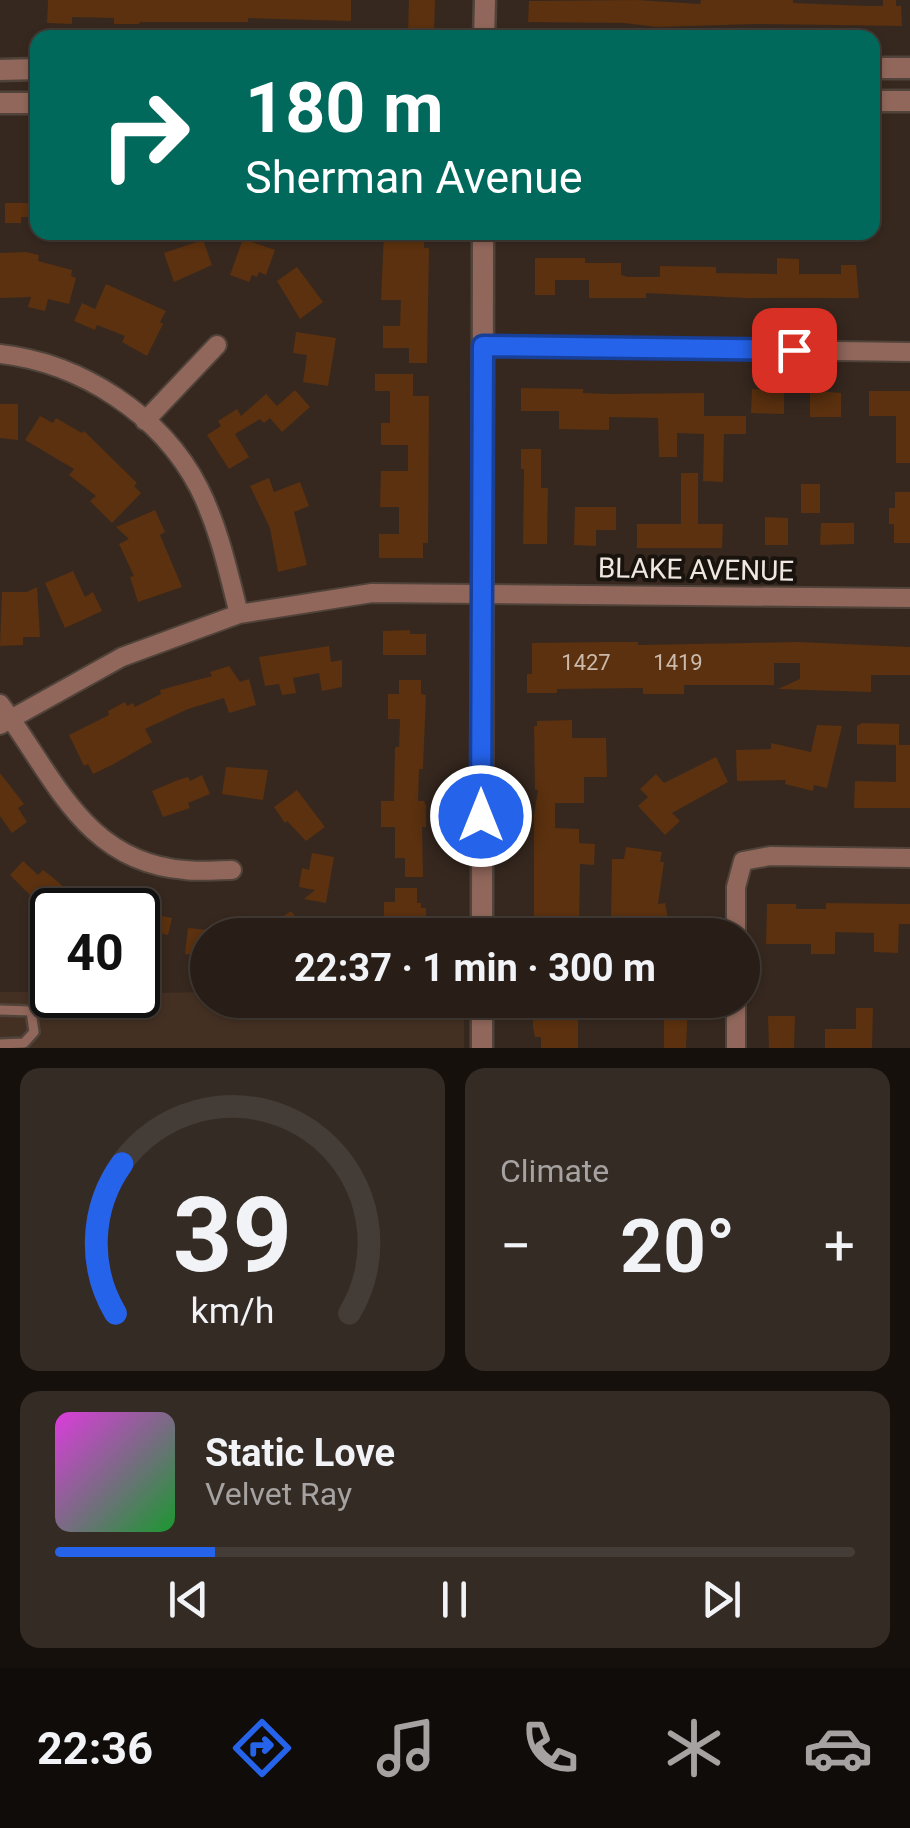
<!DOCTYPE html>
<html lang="en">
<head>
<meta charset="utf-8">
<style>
  body { margin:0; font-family:Roboto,sans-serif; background:#342b24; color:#f1f3f6; height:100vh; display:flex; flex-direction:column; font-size:38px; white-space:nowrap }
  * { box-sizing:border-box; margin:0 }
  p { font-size:32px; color:#a5a2a1 }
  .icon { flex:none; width:55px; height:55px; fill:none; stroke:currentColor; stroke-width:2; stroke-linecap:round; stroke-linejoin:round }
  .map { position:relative; height:1048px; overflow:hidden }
  .side { display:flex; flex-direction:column; gap:20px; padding:20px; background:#16100d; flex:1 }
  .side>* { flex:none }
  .guide { position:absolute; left:30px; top:30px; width:850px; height:210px; border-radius:20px; box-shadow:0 2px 8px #0004,0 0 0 2px #443c36; background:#00695c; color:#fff; overflow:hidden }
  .speed { position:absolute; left:30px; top:888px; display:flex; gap:20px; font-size:50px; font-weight:700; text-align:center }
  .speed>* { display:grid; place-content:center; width:130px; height:130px; border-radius:50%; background:#281e17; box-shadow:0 2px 8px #0004,0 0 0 2px #443c36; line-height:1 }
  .speed .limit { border:5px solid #111; border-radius:15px; background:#fff; color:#111 }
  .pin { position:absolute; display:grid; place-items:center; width:85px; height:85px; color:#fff; margin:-42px; border-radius:20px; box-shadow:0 5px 15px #0006 }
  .me { position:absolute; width:110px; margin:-55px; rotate:0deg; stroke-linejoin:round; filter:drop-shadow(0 0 8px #0008) }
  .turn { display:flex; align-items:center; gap:35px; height:210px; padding:0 50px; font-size:45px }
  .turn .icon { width:130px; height:130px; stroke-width:2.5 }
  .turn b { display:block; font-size:70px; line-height:85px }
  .big { font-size:75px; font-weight:700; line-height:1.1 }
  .side .card { flex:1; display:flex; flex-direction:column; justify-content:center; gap:15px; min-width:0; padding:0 35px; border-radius:20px; background:#342b24 }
  .side .dial { align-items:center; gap:0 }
  .dial svg { height:260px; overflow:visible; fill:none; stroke:#443c36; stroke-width:7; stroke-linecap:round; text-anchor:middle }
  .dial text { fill:#f1f3f6; stroke:none }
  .song { display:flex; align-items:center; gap:30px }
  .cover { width:120px; height:120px; border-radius:15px; background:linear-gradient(135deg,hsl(300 70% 55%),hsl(130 70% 35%)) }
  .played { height:10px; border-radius:5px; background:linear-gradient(90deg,#2563eb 20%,#443c36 20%) }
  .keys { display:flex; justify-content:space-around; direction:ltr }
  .heat { display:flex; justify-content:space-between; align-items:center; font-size:55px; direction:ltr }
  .side .tiles { flex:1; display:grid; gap:20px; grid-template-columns:1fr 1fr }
  .card:last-child { grid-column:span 2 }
  .trip { position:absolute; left:190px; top:918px; width:570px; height:100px; border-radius:50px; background:#281e17; box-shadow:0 2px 8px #0004,0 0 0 2px #443c36; font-weight:700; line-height:100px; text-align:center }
  .tabs { display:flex; height:160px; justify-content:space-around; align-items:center; background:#100c09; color:#a5a2a1 }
  .tabs .icon { width:70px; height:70px }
  .tabs .current { color:#2563eb }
  .tabs b { font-size:45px; color:#f1f3f6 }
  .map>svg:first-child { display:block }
  .built { fill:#443023 }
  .building { fill:#5b310f }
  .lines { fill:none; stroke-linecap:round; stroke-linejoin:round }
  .service-casing { stroke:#50433a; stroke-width:14 }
  .minor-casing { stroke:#50433a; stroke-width:22 }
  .tertiary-casing { stroke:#50433a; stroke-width:25 }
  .service { stroke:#91675b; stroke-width:9 }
  .minor { stroke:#91675b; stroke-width:18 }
  .tertiary { stroke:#91675b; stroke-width:20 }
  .route-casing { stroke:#184099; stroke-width:25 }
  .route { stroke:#2563eb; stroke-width:18 }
  .labels { text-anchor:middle; stroke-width:8; stroke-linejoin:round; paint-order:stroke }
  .number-label { font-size:22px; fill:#cbbaac }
  .street-label { font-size:28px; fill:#f0e7e1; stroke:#19130e }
</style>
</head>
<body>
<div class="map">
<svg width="910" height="1048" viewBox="0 0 910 1048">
  <rect width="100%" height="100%" fill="#36281f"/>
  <path class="built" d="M0,992H52V995L207,992L208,1000H464V1048H0Z"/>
  <path class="building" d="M48,0H351V21L248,18V22H140L139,24H114V18L72,17V24L47,23Z
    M409,0H435L434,34L408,33Z
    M637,0L700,4L701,0H793V3L867,6H883V0H896V6H901L902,26L757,24L656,27L624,23L528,22L529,1Z
    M5,203H36V217H21V223H5Z
    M384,234H424V248H429L427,363H409V348H383V326H400L401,300H381Z
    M243,239L275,250L266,275L259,272L257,277L252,275L249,282L230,275Z
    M203,240L212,265L174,282L164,253Z
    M26,252L39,255L38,261L72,270L71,276L76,278L69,304L48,299L45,311L28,307L31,297L0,298V253Z
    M535,258H585V263H621V275L628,277H660V266L716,267V273L777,274V258L799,259V274H841V265H856L859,298H746L646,293V298H589V280H555V295H535Z
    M297,267L323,302L300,319L277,281Z
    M106,284L166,311L160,322L163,324L147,356L122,342L125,336L97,325L95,330L74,321L82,303L95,309Z
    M296,332L336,338L328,386L303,382L307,355L293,353Z
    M375,374H413V396H429L428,543H423V558H379V534H399V507H380L381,471H408V445H381V423H390V391H375Z
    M521,388L583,389V393L610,394L704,393V416H746V434H724L723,482L703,481L704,434L677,433V457H659L658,418L609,417V430L559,429V411H521Z
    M752,389L784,390V414L751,413Z
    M295,390L310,407L282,432L270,418L264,423L260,419L235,434L249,457L229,469L207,435L221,426L218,421L237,409L241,416L266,394L277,406Z
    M810,390L841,393V417H810Z
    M869,391H910V463H896V416H869Z
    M0,404H18V440L0,438Z
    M40,416L53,423L56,418L82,433L84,431L137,483L134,486L141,493L112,523L90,501L96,496L69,475L74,469L25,440Z
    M521,449H541V488H548L547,544H523L524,469H521Z
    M681,473H698V524H723L722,548H637V524H681Z
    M269,478L274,492L300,482L309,506L294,512L307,565L278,572L270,528L250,486Z
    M801,484H820V513H801Z
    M895,492H910V543H894V524H889V508H895Z
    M575,507H616V530H596V546L574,545Z
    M155,510L165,532L160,535L182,587L138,602L130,577L134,576L119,544L129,539L116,527Z
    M765,517L788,518V545H765Z
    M821,523H854V544L820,545Z
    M73,571L85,597L93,592L102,611L65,628L45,583Z
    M37,587L40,637H23V645L0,646L2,592H27Z
    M410,630V634H426V655H383V631Z
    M610,642H638V645L798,642L910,647V675H871V692L778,689L800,679V663H774V685H684V694H643V688L557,689V693H527V674H532V643Z
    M329,646L331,662L342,660V687L322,691L319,673L293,678L296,693L282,695L279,684L265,686L259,657Z
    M229,666L240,682L249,679L256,705L229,713L224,698L188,709L145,729L152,742L112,765L93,774L88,764L84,766L69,735L109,715L108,711L125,702L127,706L133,703L135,707L161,694L160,690L212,676L210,672Z
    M399,680H421V694L426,695L423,769H419L418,801H424L426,806V827H422L423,877H405V858H395V827H381V801H394L395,747H399L400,719H388V694H399Z
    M572,720V738H606L607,777H584V803H555V828L579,829V843L595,844L594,865L580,864L579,929H554V935H534V815L538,790H535L534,726H537V721Z
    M862,723L899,724V745H910V808H854L855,781L896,782V745L857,744V726Z
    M817,725L842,726L827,788L814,785L813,791L785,784L786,780L737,781L736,750L771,749V743L811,752Z
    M716,757L728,782L672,813L680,821L665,835L638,806L648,797L640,789L656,774L664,783Z
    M226,767L268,770L263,800L222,794Z
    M0,773L24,804L18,808L27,822L12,833L0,816Z
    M202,775L210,794L188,803L190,808L163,817L152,791L178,780L188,777L190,781Z
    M297,790L325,827L306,841L287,821L285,823L274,807Z
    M626,847L662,852L660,862H664L658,904L665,903L671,935H642L641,928L625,930V921H611L612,859H624Z
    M312,853L334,857L326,903L304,899L315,890L299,887L302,868L309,870Z
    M23,861L38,875L43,870L51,876L65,888L59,894L90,909L98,894L129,910H45L10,875Z
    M395,888H417V903H421V908H426V928L384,927V902H395Z
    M826,903L910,904V924H899L898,953L874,952V933L835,932V954H811V944H766L767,904H796V909H826Z
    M291,911L309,935H268L280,926L276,921Z
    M149,913L172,918L168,935L159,933L153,959L138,956V927H146Z
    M188,928L208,930V956L185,954Z
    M533,1000H554V1014H578V1048H541V1037H535L533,1027Z
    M629,1000L688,1003L686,1048H664V1016H629Z
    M856,1008H873L872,1048H825V1029H856Z
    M768,1016H795L794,1048H769Z"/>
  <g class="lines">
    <defs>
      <path id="service" d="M0,1010L31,1011L34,1032L24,1043L0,1044"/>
      <path id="minor" d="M483,346L910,352
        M0,354C80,363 161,414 199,488C219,528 228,571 239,614
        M145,421L217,345
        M0,704C54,775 83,862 185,870C200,872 216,870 232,870
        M0,725L122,657L239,614L372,593L910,598
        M736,935V887L743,861L770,856L910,858
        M736,1048V1000"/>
      <path id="tertiary" d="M484,38L485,0
        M872,68H910
        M0,70L38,69
        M872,101H910
        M0,103H38
        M482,935L483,232
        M482,1000V1048"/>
    </defs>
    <use href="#service" class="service-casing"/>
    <use href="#minor" class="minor-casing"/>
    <use href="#tertiary" class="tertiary-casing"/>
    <use href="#service" class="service"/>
    <use href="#minor" class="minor"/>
    <use href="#tertiary" class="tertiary"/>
  </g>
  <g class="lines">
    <defs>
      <path id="route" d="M481,816L483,346L794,350"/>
    </defs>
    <use href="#route" class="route-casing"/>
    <use href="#route" class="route"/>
  </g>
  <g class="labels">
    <g class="number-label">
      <text x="586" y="670">1427</text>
      <text x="678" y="670">1419</text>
    </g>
    <g class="street-label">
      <text transform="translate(696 569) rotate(1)" y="10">BLAKE AVENUE</text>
    </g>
  </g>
</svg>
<div class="speed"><div class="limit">40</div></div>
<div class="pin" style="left:794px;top:350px;background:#d93025"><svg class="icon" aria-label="arrive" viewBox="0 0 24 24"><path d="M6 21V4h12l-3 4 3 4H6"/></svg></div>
<svg class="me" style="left:481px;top:816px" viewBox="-20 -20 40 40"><circle r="17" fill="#2563eb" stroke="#fff" stroke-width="3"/><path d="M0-11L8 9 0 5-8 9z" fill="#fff"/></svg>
<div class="trip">22:37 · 1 min · 300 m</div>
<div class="guide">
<div class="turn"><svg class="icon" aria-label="right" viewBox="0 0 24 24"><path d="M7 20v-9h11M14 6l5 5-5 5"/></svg><div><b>180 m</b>Sherman Avenue</div></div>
</div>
</div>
<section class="side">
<div class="tiles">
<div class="card dial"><svg viewBox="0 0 100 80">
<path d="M14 69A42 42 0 1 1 86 69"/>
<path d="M14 69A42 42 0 0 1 16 23" stroke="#2563eb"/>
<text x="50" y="56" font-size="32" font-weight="700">39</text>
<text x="50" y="72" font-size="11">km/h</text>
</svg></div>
<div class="card"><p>Climate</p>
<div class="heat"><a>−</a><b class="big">20°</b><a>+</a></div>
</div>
<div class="card">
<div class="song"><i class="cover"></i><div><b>Static Love</b><p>Velvet Ray</p></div></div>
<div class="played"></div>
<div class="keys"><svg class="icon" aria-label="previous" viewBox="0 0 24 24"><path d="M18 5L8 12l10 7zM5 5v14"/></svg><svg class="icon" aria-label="pause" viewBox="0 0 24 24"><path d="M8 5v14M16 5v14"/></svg><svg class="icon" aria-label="next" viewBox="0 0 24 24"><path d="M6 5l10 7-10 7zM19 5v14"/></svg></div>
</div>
</div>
</section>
<nav class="tabs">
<b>22:36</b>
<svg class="icon current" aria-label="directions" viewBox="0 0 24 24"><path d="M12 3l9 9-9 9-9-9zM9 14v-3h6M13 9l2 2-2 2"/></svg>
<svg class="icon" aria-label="music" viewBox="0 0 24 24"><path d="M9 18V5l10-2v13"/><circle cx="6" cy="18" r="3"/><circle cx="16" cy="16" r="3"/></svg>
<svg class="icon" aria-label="phone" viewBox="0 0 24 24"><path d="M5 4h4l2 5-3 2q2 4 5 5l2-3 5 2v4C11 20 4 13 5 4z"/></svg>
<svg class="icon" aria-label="climate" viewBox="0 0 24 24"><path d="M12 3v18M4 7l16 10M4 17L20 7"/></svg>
<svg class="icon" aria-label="car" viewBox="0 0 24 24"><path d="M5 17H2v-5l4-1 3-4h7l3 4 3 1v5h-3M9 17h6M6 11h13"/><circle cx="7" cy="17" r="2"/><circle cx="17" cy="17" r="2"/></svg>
</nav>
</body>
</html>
